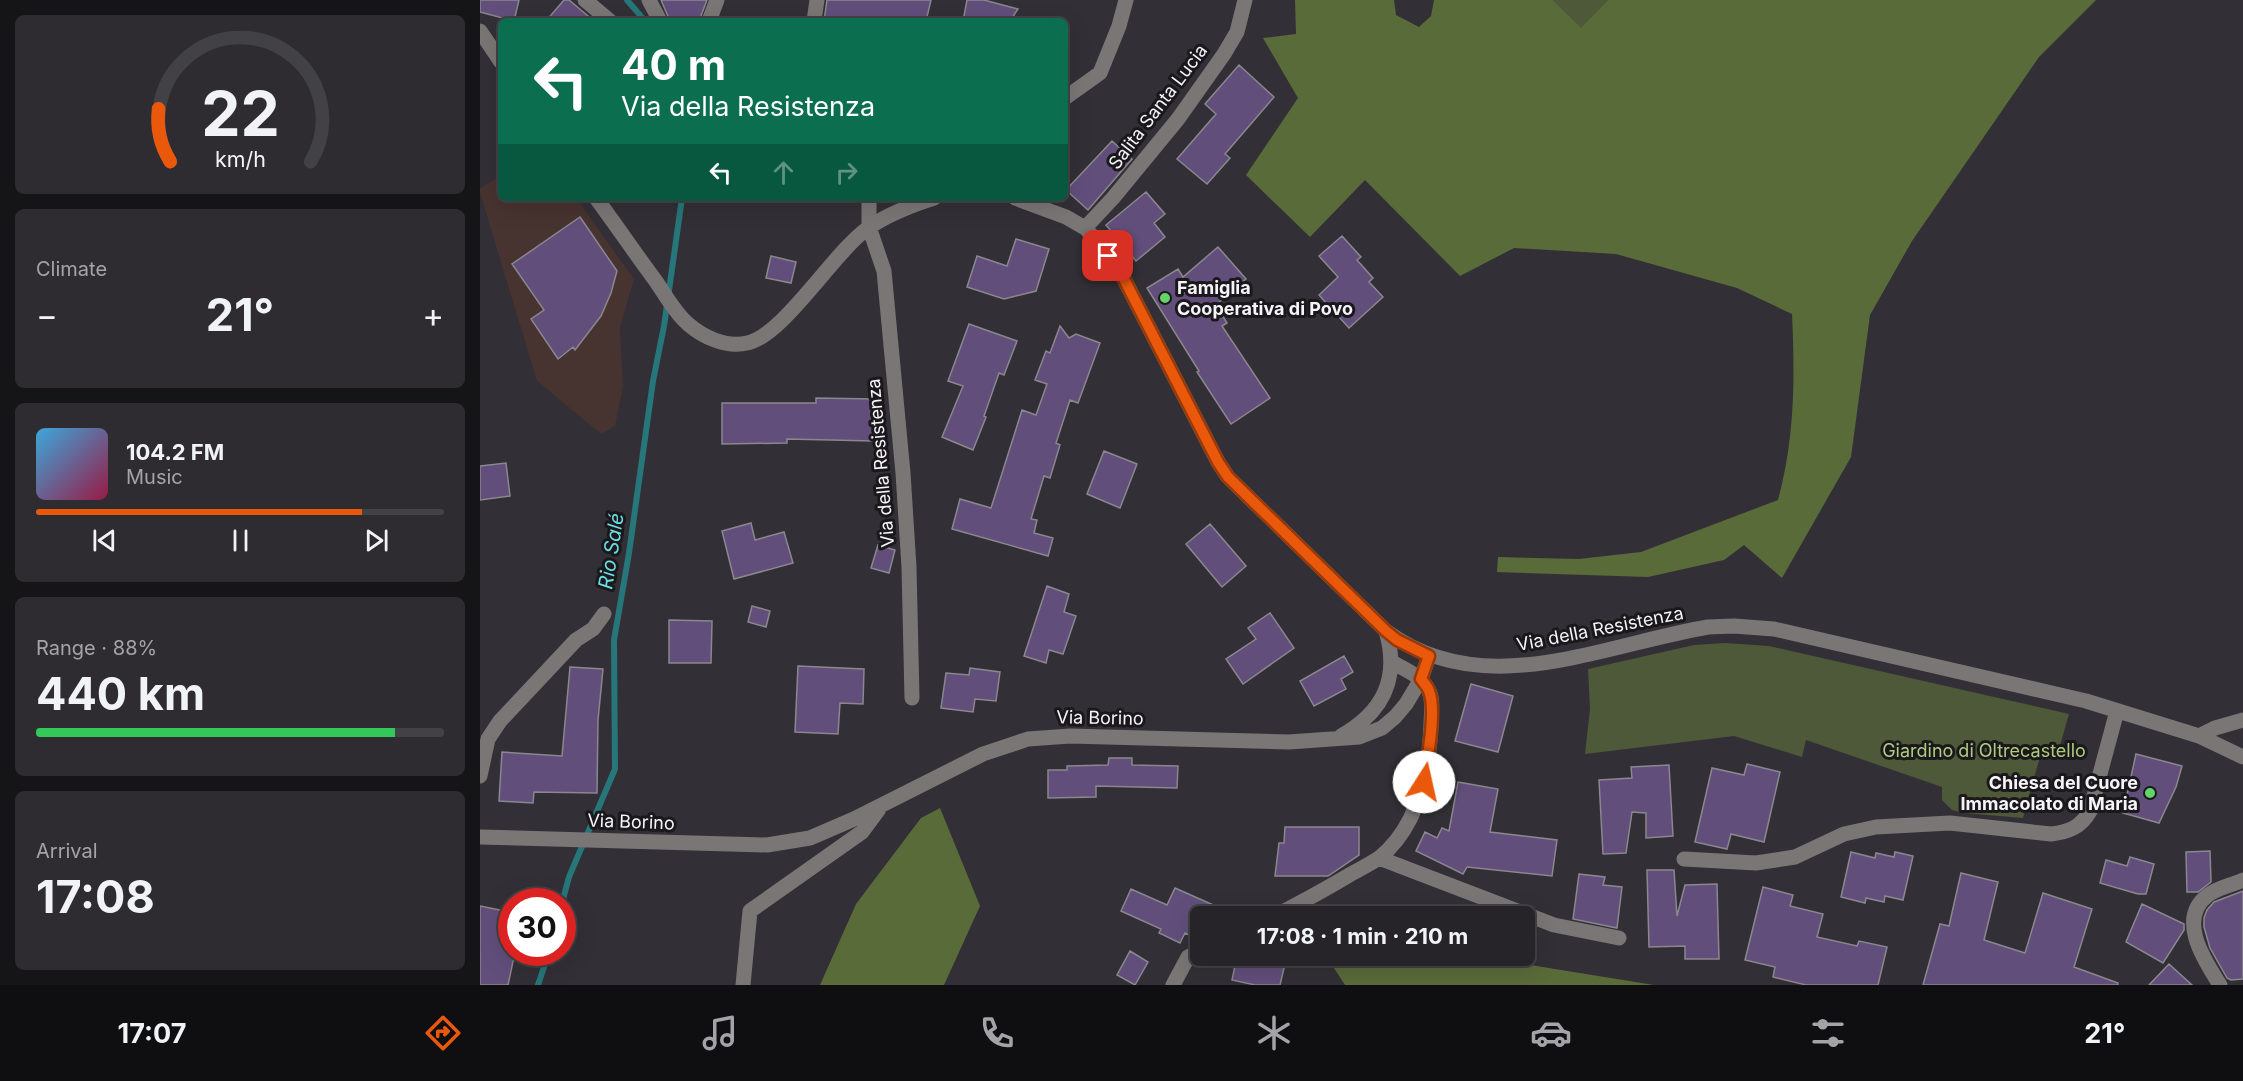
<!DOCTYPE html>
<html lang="en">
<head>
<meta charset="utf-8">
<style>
  body { margin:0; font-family:Inter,sans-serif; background:#2e2c30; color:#f1f3f6; height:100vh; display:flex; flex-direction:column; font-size:22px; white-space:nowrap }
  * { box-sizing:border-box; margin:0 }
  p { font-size:20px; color:#a4a4a8 }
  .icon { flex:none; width:33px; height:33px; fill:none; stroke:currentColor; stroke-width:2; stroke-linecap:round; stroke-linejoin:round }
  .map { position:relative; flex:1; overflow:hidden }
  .details { display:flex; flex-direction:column; gap:15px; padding:15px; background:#151416; width:480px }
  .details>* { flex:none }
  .top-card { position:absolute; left:18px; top:18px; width:570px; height:183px; border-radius:9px; box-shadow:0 6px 24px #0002,0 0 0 2px #424145; background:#0b6e4f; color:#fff; overflow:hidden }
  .speed { position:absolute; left:18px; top:888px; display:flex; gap:12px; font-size:30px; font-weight:700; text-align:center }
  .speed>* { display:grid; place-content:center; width:78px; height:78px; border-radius:50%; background:#262428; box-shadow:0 6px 24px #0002,0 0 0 2px #424145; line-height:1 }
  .speed .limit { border:9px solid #d22; background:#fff; color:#111 }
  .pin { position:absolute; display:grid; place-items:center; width:51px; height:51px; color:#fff; margin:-26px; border-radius:12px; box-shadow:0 3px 9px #0006 }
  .me { position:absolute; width:66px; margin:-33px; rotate:10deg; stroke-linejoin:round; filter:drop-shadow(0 0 4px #0008) }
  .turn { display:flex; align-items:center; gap:21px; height:126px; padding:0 24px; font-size:27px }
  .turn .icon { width:78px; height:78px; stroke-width:2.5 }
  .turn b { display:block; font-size:42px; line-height:51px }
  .lanes { display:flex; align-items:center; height:57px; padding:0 24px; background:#0003; justify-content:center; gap:30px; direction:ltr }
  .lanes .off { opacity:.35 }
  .big { font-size:45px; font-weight:700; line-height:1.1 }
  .details .card { flex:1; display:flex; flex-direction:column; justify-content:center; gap:9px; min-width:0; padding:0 21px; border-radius:9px; background:#2e2c30 }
  .details .dial { align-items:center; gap:0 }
  .dial svg { height:156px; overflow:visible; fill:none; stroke:#424145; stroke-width:7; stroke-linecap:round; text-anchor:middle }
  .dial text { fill:#f1f3f6; stroke:none }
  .song { display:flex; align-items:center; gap:18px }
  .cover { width:72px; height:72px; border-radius:9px; background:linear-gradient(135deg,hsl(200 70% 55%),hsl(340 70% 35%)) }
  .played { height:6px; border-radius:3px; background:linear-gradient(90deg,#ea580c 80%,#424145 80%) }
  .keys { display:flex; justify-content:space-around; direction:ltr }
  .heat { display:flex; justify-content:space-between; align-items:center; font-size:33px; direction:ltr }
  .charge { height:9px; border-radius:4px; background:linear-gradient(90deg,#34c759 88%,#424145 0) }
  .trip { position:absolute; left:710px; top:906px; width:345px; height:60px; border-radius:9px; background:#262428; box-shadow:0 6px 24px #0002,0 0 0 2px #424145; font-weight:700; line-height:60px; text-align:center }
  .dock { display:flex; height:96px; justify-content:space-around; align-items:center; background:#0f0e10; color:#a4a4a8 }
  .dock .icon { width:42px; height:42px }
  .dock .active { color:#ea580c }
  .dock b { font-size:27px; color:#f1f3f6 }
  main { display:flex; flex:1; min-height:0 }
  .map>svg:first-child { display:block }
  .education { fill:#47332f }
  .green { fill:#4d5938 }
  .forest { fill:#5a6b3a }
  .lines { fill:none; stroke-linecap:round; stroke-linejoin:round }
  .stream { stroke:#26767a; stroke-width:6 }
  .building { fill:#624e7b; stroke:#8a878e; stroke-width:1.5 }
  .minor { stroke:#7a7676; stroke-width:15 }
  .route-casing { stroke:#983908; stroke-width:15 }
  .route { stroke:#ea580c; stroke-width:10 }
  .poi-dot { fill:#62d469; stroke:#1a181b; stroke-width:2 }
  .labels { text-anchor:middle; stroke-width:6; stroke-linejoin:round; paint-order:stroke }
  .street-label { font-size:18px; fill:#f5f4f8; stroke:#1a181b }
  .poi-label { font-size:18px; font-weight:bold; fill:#f5f4f8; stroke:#1a181b; text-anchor:start }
  .park-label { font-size:18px; fill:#afcb7f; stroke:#1a181b }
  .water-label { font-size:20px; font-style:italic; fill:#6adee4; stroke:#1a181b }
</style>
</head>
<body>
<main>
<section class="details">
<div class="card dial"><svg viewBox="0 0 100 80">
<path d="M14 69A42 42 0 1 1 86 69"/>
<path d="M14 69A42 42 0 0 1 8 42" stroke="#ea580c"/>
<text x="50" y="56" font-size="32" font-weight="700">22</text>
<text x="50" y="72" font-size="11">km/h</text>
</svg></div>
<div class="card"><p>Climate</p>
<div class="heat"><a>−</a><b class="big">21°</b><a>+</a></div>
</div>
<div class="card">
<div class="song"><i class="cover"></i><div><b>104.2 FM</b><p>Music</p></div></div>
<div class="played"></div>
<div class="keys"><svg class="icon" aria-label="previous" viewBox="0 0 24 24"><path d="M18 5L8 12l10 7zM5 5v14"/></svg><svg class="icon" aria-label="pause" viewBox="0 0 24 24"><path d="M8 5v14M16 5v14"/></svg><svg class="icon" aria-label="next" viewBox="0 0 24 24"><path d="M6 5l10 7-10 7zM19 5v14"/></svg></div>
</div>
<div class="card"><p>Range · 88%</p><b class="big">440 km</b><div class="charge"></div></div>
<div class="card"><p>Arrival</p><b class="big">17:08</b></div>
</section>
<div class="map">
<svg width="1763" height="985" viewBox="0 0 1763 985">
  <rect width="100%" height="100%" fill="#323036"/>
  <path class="education" d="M21,176V198H96L154,279L140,327L143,387L135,426L121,434L57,381L0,193V188Z"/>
  <path class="green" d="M1073,0H1128L1101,29Z
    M1245,643L1289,646L1589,714L1579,749L1563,746L1543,818L1484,813L1472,810L1462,800V787L1326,740L1322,757L1254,736L1105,754L1110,709L1108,669L1214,645Z"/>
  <path class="forest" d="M815,0H914L916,15L939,27L951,16L954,0H1073L1101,28L1128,0H1616L1559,57L1432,241L1390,315L1371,457L1302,578L1264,545L1244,560L1168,577L1017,572L1018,557L1099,559L1161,552L1298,500C1315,437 1315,378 1312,314L1257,288L1136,254L1034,248L980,276L885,180L830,237L766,175L818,98L783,38L816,34Z
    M460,808L500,906L464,985H340L376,904L441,818Z
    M867,956H1007L1020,960L1174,985H865L854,968Z"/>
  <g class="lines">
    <path class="stream" d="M147,0L165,21
      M82,903L89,877L135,769L134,640L149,553L173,381L184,326L202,198
      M58,985L69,952"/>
  </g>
  <path class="building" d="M0,0H39L34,21L0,12Z
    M84,0H89L114,21H66Z
    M181,0H227L219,21H190Z
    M347,0H451L446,21H344Z
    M487,0H504L538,9L530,21H483Z
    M759,65L794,97L745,154L750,158L727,184L697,159L736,114L725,104Z
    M632,141L652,159L608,210L586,190Z
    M666,192L685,214L674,223L685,237L656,261L626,225Z
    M100,217L137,271L131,293L121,316L95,350L93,347L78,359L51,319L64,310L32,264Z
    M862,236L881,257L877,260L893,278L889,282L903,297L869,328L839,295L858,277L839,256Z
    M536,239L569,249L556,291L524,299L487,287L497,256L527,266Z
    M738,247L766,279L736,305L747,323L742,326L790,398L751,424L717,372L719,371L667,288L698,269L703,277Z
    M291,256L316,262L311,283L286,278Z
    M489,324L537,341L524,375L519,373L504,416L506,417L493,450L462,437L483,386L468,381Z
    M580,326L589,338L596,334L620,343L598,403L590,400L576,443L580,445L570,478L564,476L551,519L557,520L554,533L573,538L568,556L472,529L480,499L511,508L542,410L556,415L567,384L555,380L566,351L570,353Z
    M336,398L394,399L393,441L307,439V443L242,444V403H336Z
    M624,451L657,464L640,508L607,494Z
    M26,463L30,496L0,500V466Z
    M271,523L275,540L304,532L313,563L254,579L242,531Z
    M730,524L766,566L742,587L706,544Z
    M398,545L415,550L409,573L391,568Z
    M567,586L589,594L584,612L596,616L583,654L569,650L566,663L544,656Z
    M272,606L290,611L286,627L268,622Z
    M790,613L814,648L763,684L746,659L776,639L768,628Z
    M189,620L232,621L231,663H189Z
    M864,656L873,672L861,679L866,689L834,706L820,681Z
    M318,666L384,669L383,704L360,703L358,734L315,732Z
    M90,667L123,669L118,720L117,793L54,792L53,803L19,801L22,752L82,756Z
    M490,668L520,672L516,701L495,699L493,712L461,708L466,673L489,675Z
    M991,684L1033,696L1018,752L975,741Z
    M1656,754L1702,766L1696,787L1679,823L1643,813Z
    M629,758H652V765L698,766L697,788L616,786V797L568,798V770H587V766L628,765Z
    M1267,764L1300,772L1284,842L1251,834L1247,849L1215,842L1232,768L1264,775Z
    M1189,765L1193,836L1166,838V813L1152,812L1146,853L1123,854L1119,780L1152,778L1151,767Z
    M978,782L1018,789L1010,832L1077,840L1072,876L987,867L983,874L936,851L945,832L957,838L962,828L969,831Z
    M805,827H879V855L848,876H795L799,843H804Z
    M1730,851L1731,882L1718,892H1707L1706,852Z
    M1371,852L1395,858L1396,853L1414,857L1415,852L1433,856L1423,900L1405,896L1404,902L1386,898L1385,903L1361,897Z
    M1650,857L1674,864L1666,894H1658L1620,883L1626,860L1647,866Z
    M1167,870H1194L1197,916L1205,885L1237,884L1239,959H1205V946L1169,947Z
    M1481,873L1518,882L1504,940L1545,953L1563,893L1612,909L1594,967L1638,983V985H1443L1460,924L1469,926Z
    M1099,874L1125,877L1123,885L1142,887L1137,928L1093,919Z
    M1283,887L1313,895L1310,906L1343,914L1337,937L1377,946L1379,941L1407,947L1398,985H1326L1293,977L1295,967L1265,960Z
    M695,888L758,916H720V940L705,933L700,943L679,933L681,929L641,911L651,889L687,905Z
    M1763,891V979L1751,980L1747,978L1730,948L1724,927V918L1727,910L1734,902Z
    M1662,904L1704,924V930L1683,963L1646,942Z
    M0,906L30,912L23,946L32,947V952H35L28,985H0Z
    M650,951L668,962L655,985L637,975Z
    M757,956H767L805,964L800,985H775L752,980Z
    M1689,964L1712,985H1669Z"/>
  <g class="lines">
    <path class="minor" d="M105,0L130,21
      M169,0L180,21
      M229,21L237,0
      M334,21L337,0
      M0,31L21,62
      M585,98L620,73L639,26L646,0
      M116,198C136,225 155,253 175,280C185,294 194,312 208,324C223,337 246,348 267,343C303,336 353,253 388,228C408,214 432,205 454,198
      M389,198V227L404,271L423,473L429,567L432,698
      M535,198L586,217L605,228L618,242L644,279L738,462L748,477L906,631C1003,703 1122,645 1228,627L1254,626L1294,629L1606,701L1719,736L1763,757
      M605,228L633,198L698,119L744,54L757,32L765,0
      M861,736C903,712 920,679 906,631
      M1719,736L1735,728L1763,720
      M0,776L8,739L20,721L96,640L113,629L124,614
      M0,837L287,845L330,838L374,819L503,754L548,739L590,736L809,742L879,737L902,728L915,717L926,704L941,679L949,656
      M899,858L1074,925L1139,938
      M1204,859L1276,863L1315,857L1364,834L1396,827L1470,823L1571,834C1589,832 1601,827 1610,811L1637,711
      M795,916C820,903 846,889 871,874C880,869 890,864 899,858C938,827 949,772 951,725C951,714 954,699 948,689C940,675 925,670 912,662
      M263,985L270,911L382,832L399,809
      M693,985L708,957L720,951
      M1740,985C1725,961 1696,919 1728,895C1737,888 1752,885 1763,880"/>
  </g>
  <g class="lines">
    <defs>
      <path id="route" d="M628,256L644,279L738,462L748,477L906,631L917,640L949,656L941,679C944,683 948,687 949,691C957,711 947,760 944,782"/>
    </defs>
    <use href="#route" class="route-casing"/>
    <use href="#route" class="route"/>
  </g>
  <g class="poi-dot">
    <circle cx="685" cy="298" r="6"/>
    <circle cx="1670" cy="793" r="6"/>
  </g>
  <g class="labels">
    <g class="street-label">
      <text transform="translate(678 107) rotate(-53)" y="6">Salita Santa Lucia</text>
      <text transform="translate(401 463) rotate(-95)" y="6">Via della Resistenza</text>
      <text transform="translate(1120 629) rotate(-11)" y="6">Via della Resistenza</text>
      <text transform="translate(620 718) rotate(1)" y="6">Via Borino</text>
      <text transform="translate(151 822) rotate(2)" y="6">Via Borino</text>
    </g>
    <g class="poi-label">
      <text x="697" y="294">Famiglia<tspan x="697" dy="21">Cooperativa di Povo</tspan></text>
      <text x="1658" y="789" text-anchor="end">Chiesa del Cuore<tspan x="1658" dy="21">Immacolato di Maria</tspan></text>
    </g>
    <g class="park-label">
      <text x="1504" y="757">Giardino di Oltrecastello</text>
    </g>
    <g class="water-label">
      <text transform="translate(131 551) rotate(-81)" y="7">Rio Salé</text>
    </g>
  </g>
</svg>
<div class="speed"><div class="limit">30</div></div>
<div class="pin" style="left:628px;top:256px;background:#d93025"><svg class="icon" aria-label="arrive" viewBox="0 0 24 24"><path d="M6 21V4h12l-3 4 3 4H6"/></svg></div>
<svg class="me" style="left:944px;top:782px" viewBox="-20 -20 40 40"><circle r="19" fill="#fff"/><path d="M0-13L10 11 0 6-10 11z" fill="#ea580c"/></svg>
<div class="trip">17:08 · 1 min · 210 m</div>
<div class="top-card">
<div class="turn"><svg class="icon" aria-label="left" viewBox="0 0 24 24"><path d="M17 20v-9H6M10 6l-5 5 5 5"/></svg><div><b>40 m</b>Via della Resistenza</div></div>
<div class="lanes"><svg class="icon" aria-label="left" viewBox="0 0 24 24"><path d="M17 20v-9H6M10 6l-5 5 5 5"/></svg><svg class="icon off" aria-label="ahead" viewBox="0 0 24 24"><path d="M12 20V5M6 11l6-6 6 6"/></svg><svg class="icon off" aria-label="right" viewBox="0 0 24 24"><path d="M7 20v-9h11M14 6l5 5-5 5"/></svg></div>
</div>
</div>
</main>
<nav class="dock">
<b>17:07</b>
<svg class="icon active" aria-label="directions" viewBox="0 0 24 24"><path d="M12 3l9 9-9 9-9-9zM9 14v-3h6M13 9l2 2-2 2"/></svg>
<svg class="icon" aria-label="music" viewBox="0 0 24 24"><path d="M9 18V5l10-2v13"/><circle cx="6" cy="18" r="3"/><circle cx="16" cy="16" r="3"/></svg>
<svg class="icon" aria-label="phone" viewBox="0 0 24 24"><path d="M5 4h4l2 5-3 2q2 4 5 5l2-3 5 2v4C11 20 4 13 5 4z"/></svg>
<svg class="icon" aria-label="climate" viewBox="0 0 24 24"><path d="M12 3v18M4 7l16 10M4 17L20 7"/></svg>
<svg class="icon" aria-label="car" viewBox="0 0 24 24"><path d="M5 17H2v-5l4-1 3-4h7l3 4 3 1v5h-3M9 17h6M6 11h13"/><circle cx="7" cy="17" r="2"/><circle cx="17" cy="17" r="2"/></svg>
<svg class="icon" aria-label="filters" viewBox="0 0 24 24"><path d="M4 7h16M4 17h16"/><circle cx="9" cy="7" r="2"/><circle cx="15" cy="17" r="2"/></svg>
<b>21°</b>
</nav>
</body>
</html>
